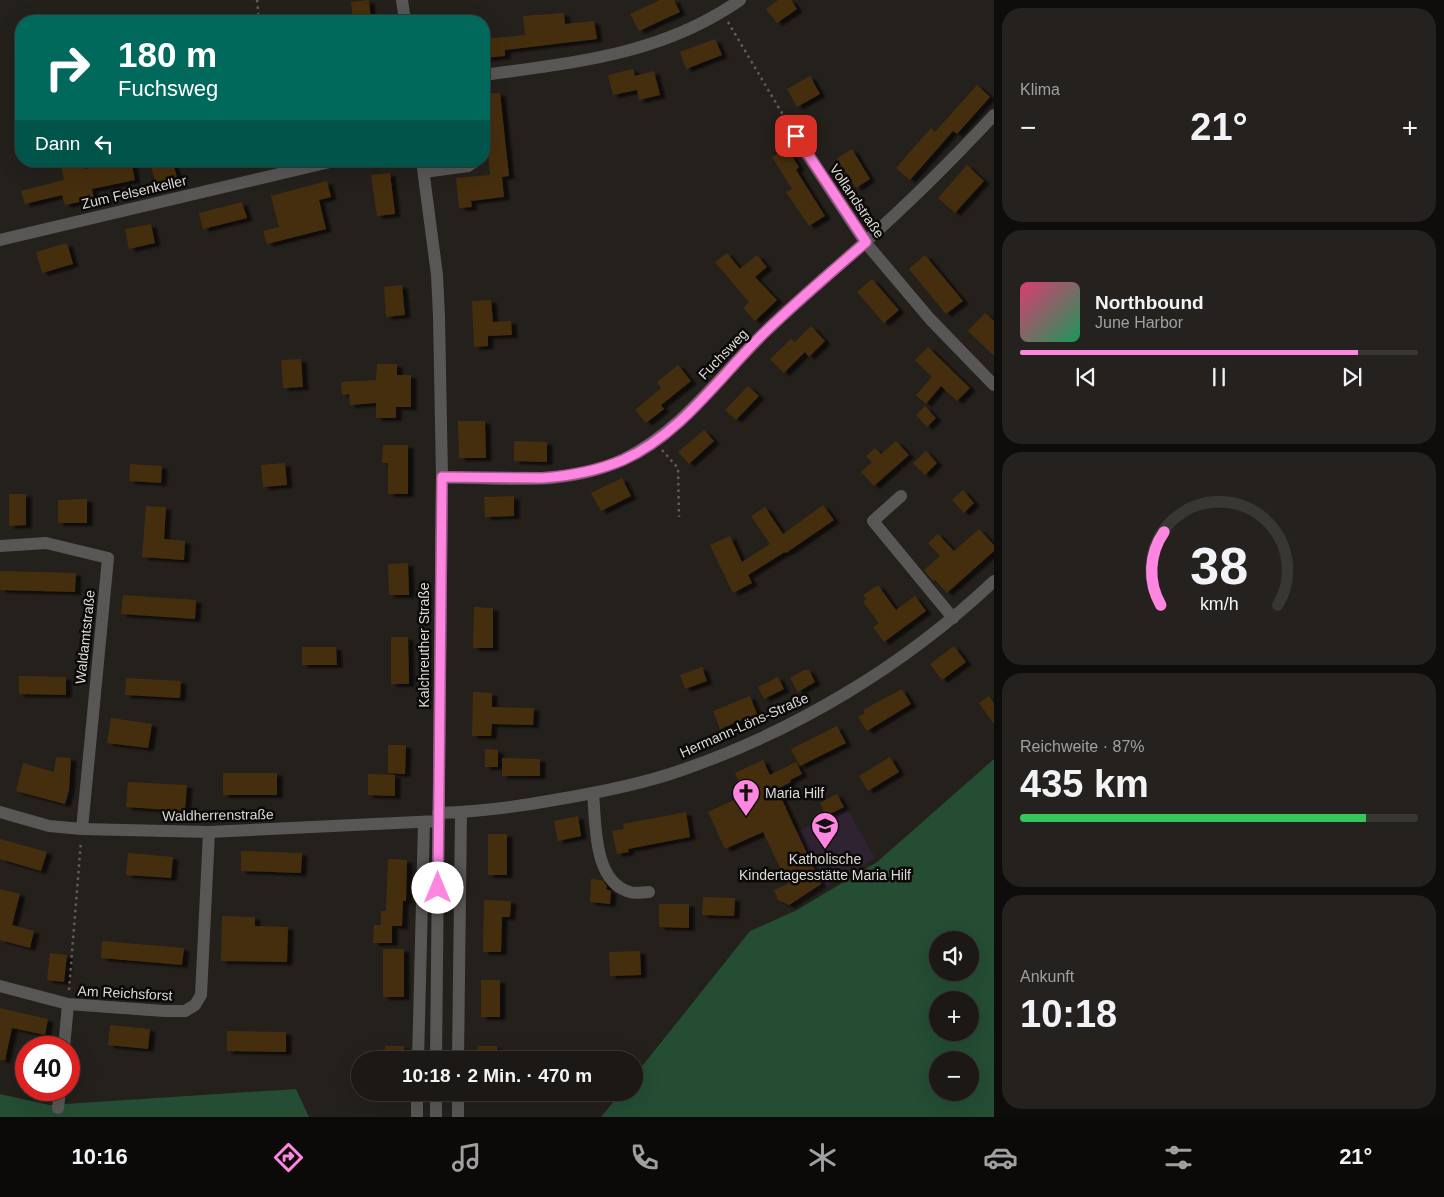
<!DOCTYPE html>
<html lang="de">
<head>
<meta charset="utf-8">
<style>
  body { margin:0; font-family:Arial,sans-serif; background:#24211e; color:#f1f3f6; height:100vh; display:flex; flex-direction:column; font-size:19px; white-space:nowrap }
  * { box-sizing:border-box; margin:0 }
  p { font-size:16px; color:#a0a0a0 }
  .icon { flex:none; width:28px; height:28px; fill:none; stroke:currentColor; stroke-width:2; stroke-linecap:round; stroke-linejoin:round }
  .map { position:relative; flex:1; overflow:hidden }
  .drawer { display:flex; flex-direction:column; gap:8px; padding:8px; background:#0f0d0c; width:450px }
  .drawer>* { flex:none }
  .top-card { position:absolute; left:15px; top:15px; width:475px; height:152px; border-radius:20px; box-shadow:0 5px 20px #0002,0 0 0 1px #393734; background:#00695c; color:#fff; overflow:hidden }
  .controls { position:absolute; left:929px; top:931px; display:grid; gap:10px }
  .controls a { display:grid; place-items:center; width:50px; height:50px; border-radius:50%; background:#1b1815; box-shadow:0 5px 20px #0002,0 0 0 1px #393734; font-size:25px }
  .speed { position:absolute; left:15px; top:1036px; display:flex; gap:10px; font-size:25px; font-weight:700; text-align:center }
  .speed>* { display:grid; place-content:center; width:65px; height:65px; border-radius:50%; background:#1b1815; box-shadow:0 5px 20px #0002,0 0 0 1px #393734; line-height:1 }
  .speed .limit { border:8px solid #d22; background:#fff; color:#111 }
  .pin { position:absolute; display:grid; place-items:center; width:42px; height:42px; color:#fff; margin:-21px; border-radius:10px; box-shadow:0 2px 8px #0006 }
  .me { position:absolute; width:55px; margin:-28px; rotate:0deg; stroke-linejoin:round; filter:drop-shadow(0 0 4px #0008) }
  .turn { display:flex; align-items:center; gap:18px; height:105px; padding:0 20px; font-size:22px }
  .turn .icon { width:65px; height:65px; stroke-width:2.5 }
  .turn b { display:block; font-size:35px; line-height:42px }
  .then { display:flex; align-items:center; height:48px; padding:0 20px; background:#0003; gap:10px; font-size:19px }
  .big { font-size:38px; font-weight:800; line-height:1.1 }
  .drawer .card { flex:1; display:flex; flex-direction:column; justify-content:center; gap:8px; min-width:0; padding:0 18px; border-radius:20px; background:#24211e }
  .drawer .dial { align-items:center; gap:0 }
  .dial svg { height:130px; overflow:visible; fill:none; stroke:#393734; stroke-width:7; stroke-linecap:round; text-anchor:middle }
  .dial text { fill:#f1f3f6; stroke:none }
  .song { display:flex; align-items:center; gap:15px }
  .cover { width:60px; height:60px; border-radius:8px; background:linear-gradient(135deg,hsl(340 70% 55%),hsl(150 70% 35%)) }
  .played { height:5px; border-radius:2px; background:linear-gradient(90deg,#fe86e1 85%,#393734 85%) }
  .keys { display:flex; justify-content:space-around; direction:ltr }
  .heat { display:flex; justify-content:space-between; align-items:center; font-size:28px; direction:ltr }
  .charge { height:8px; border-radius:4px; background:linear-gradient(90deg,#34c759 87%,#393734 0) }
  .trip { position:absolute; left:351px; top:1051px; width:292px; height:50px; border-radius:25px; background:#1b1815; box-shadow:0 5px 20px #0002,0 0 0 1px #393734; font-weight:800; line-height:50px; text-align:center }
  .dock { display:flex; height:80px; justify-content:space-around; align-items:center; background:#0b0a08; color:#a0a0a0 }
  .dock .icon { width:35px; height:35px }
  .dock .selected { color:#fe86e1 }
  .dock b { font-size:22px; color:#f1f3f6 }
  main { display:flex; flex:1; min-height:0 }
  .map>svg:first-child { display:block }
  .education { fill:#2f2331 }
  .green { fill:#244d34; fill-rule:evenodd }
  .building { fill:#452f0e; filter:url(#shadow) }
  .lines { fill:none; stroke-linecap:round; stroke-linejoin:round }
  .path { stroke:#615d5a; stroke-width:2.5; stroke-dasharray:2.5 4; stroke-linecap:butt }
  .minor { stroke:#595755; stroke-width:12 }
  .route-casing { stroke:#a55792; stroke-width:12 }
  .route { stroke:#fe86e1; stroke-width:9 }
  .labels { text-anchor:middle; stroke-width:5; stroke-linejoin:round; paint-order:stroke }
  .street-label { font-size:14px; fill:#dcdad7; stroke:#0c0a08 }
  .poi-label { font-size:14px; fill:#dcdad7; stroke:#0c0a08; text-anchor:start }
</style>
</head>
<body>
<main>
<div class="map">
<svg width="994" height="1117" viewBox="0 0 994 1117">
  <defs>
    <filter id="shadow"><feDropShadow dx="5.5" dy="3" stdDeviation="1" flood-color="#0009"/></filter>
  </defs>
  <rect width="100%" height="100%" fill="#24201c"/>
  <path class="education" d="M846,807L875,858L795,905L777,842Z"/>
  <path class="green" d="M994,759V1117H601L621,1093L635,1092V1075L750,931L797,910L877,862ZM938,940H970V972H938ZM938,1000H970V1032H938ZM938,1060H970V1092H938Z
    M296,1089L309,1117H0V1094L49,1105Z"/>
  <path class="building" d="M369,0L371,21H353L351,2Z
    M660,0H674L680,12L639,31L630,14Z
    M778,0H791L797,9L777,23L766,9Z
    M564,13L565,24L594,21L597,39L505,50V56L484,58V39L525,35L523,16Z
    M715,39L722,55L686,69L680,52Z
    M633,69L635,76L654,71L660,95L639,100L637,90L613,95L608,75Z
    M810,76L820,94L797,107L787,89Z
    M977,85L990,97L957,134L953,131L910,180L896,168L931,128L935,132Z
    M500,93L509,176L502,177L504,197L471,201L472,207L459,208L456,178L490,175L484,110V94Z
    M787,148L799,167L796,170L825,216L809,226L786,192L792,189L772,157Z
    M852,149L870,179L856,188L837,158Z
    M60,161H81V164L84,163L85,169L123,161H131L135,180L92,189L94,199L65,205L62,195L25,204L21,191L64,180Z
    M172,161L178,180L157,186L151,167Z
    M967,165L984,181L955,213L938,198Z
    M390,173L395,214L377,216L371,175Z
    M327,181L331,197L319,200L326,229L267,244L263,231L279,227L271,196Z
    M242,202L247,218L203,229L199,213Z
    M151,224L155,243L129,249L125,229Z
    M67,243L73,264L42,273L36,252Z
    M727,253L740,269L757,255L767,267L755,277L777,300L755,321L743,308L749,302L715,262Z
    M925,255L963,301L946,314L909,269Z
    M872,279L899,310L884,323L857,292Z
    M402,285L405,315L386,317L384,287Z
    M491,300L493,322L511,321L512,335L488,336V346L474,347L472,301Z
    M985,313L994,321V356L968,331Z
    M811,326L825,341L809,357L805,352L784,373L770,359L791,339L795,342Z
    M928,347L970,388L957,401L941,386L926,404L916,395L932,377L915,360Z
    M301,359L303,387L283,388L281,360Z
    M377,364H397V375H411V407H396V418H376V403L350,405L349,394L342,395L341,382L376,380Z
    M678,365L691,381L661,405L664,409L646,423L635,410L661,388L657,382Z
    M748,386L759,396L736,420L725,410Z
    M925,406L936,418L927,427L916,415Z
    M458,421H485L486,458H459Z
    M704,430L714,441L689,464L678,452Z
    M514,441L547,442V462L514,461Z
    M896,441L909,455L874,486L861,472L872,462L866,456L875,448L881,454Z
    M383,445H408V494H388V463H382Z
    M926,451L937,463L925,475L913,463Z
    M285,463L287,485L263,487L261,465Z
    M130,464L162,466L161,483L129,481Z
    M622,478L631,496L601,511L591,493Z
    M963,490L974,503L964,513L952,500Z
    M9,494H26V525L9,526Z
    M514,496V516L485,517L484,497Z
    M87,499V523H58V500Z
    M823,505L834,520L786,553L785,552L748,575L752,583L733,593L710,545L730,536L742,562L770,544L751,516L765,507L783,534Z
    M146,506L166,507L164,539L185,541L184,560L142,557Z
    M979,529L994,545V551L947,593L935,580L933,581L924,570L940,556L928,543L938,534L954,551Z
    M408,563L409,595H389L388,564Z
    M0,571L76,573L75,592L0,590Z
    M878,585L896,610L915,596L926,611L884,642L873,627L879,623L863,602L866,599L863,595Z
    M123,595L196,600L195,619L121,614Z
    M474,607L493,608V648H473Z
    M391,637H408L409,684H391Z
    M954,646L966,662L942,680L930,664Z
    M302,647H336L337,665H302Z
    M702,667L707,681L685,689L680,675Z
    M804,670H809L815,682L798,692L790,678Z
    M19,676L66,677V695L19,694Z
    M778,677L784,689L764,699L758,687Z
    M126,678L181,681L180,698L125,695Z
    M902,689L911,704L867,731L858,717L865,713L863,710Z
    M473,692L492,693V707L534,708L533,725L492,724L491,736H472Z
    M750,696L757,714L720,729L713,711Z
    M989,696L994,703V724L979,703Z
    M111,718L152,724L148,748L107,743Z
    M837,726L846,743L800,766L791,749Z
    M388,745H406L405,774L388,773Z
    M485,749L498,750V767H485Z
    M56,757L71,758L69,790L65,804L16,791L23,763L54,772Z
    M890,757L899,772L868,791L859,776Z
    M502,758L540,759V776H502Z
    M763,760L770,775L796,762L802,774L790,780L791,782L777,789L821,884L789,905L778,900L774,890L788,884L763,832L725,849L708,812L745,795L735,773Z
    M223,773H277V795H223Z
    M368,774L395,775V796L368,795Z
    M128,782L187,785L185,811L126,807Z
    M837,794L844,807L826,816L820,803Z
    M686,812L690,837L628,849L629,852L617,854L612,831L624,829L623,824Z
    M578,816L581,836L558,841L554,821Z
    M488,834H507V875H488Z
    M0,839L47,852L41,871L0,859Z
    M241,851L302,853L301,873L241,871Z
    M128,853L173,857L171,878L126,875Z
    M388,859L407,860L406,901H403L402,926H392V943H373L374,925H381V911H386Z
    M591,879L602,880L607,886L606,889L611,891L610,904L590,902Z
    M0,889L20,894L12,925L34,931L30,948L0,940Z
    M703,897L735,898L734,916L702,915Z
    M484,900L511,901L510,917H502L501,952H483Z
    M659,904H689V928L659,927Z
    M222,916L255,917V926L288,927L287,962L221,961Z
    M102,941L184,948L182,965L101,958Z
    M383,949H404V997H383Z
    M640,951L641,975L610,976L609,952Z
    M50,953L67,955L64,982L47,980Z
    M481,980H500V1017H481Z
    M0,1008L48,1019L45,1035L12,1028L5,1060H0Z
    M110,1025L150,1029L148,1049L108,1045Z
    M227,1031L286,1032V1052L227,1051Z
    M385,1046H404L403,1060H384Z
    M478,1046H497V1060H477Z"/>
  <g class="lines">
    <path class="path" d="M257,0L259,21
      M728,22L789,125
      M662,450L678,468L679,517
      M69,990L81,841"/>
    <path class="minor" d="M402,0L405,21
      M484,75C576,62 661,55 740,0
      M795,136L865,242L930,319L994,385
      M422,161L437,275L439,316L442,477L436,1060
      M424,172L468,166L475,161
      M0,240L334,161
      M442,477C502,478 568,487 624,459C681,431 719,377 764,333C796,302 831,273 865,242C910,202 953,159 994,115
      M901,496L873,521L953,618
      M0,546L46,543L108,558L82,829
      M593,793C596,824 593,882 630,892C635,894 643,892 649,892
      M0,812L49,826L82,829L209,832L438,821
      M438,813C477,812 516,807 554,800C596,793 639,785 679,771C796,731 905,665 994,581
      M0,986L68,1004L164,1011H185L195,1005L201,995L209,832
      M64,1048L68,1004
      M418,1060L424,822
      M458,1060L461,812
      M58,1108L60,1090
      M417,1117V1092
      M436,1117V1092
      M458,1117V1092"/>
  </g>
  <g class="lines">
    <defs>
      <path id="route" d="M438,888L442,477L542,478C569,476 597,471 623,460C681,434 719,377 764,333C796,302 831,272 866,242L796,136"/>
    </defs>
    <use href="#route" class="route-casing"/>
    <use href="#route" class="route"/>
  </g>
  <defs>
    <symbol id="church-pin" viewBox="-11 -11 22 30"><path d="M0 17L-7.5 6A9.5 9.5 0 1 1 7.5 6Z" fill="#fe86e1" stroke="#0c0a08"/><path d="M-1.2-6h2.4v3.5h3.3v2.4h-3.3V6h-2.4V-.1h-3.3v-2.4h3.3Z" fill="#111"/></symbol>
    <symbol id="school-pin" viewBox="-11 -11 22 30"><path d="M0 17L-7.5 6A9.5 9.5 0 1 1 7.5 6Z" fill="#fe86e1" stroke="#0c0a08"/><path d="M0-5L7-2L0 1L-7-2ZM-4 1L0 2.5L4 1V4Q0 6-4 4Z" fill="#111"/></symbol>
  </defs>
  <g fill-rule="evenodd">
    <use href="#church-pin" x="730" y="777" width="32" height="43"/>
    <use href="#school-pin" x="809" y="810" width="32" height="43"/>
  </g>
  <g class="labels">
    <g class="street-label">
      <text transform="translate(134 192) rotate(-13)" y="5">Zum Felsenkeller</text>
      <text transform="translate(857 201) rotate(56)" y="5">Vollandstraße</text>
      <text transform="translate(723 354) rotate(-46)" y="5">Fuchsweg</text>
      <text transform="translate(85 637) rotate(-84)" y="5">Waldamtstraße</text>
      <text transform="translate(424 645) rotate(-90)" y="5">Kalchreuther Straße</text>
      <text transform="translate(744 725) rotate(-24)" y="5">Hermann-Löns-Straße</text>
      <text transform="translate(218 815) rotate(-1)" y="5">Waldherrenstraße</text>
      <text transform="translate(125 993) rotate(3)" y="5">Am Reichsforst</text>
    </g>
    <g class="poi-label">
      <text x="765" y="798">Maria Hilf</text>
      <text x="825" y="864" text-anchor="middle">Katholische<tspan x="825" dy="16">Kindertagesstätte Maria Hilf</tspan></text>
    </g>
  </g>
</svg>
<div class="controls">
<a><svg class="icon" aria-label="sound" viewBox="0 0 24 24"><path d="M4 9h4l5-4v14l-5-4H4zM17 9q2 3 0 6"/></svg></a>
<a>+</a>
<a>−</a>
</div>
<div class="speed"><div class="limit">40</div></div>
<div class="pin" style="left:796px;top:136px;background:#d93025"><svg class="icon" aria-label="arrive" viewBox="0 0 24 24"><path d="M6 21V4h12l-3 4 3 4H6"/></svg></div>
<svg class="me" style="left:438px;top:888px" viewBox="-20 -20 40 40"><circle r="19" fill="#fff"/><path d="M0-13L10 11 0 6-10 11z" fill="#fe86e1"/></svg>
<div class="trip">10:18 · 2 Min. · 470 m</div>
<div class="top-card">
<div class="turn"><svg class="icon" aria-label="right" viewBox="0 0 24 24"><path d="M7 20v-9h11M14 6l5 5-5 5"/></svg><div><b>180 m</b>Fuchsweg</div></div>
<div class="then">Dann<svg class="icon" aria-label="left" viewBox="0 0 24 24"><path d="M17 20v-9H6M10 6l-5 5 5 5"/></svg></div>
</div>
</div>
<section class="drawer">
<div class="card"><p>Klima</p>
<div class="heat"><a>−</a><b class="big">21°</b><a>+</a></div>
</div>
<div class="card">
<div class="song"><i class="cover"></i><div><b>Northbound</b><p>June Harbor</p></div></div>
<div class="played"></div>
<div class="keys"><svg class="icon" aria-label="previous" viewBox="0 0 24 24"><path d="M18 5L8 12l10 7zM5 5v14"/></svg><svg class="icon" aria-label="pause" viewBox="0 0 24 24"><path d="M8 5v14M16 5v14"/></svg><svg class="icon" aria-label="next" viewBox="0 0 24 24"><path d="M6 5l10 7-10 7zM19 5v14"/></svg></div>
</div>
<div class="card dial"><svg viewBox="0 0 100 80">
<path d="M14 69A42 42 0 1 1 86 69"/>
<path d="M14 69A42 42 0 0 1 16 24" stroke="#fe86e1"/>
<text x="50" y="56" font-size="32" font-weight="700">38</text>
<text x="50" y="72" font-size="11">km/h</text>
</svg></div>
<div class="card"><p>Reichweite · 87%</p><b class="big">435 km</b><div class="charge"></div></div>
<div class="card"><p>Ankunft</p><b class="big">10:18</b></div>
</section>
</main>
<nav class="dock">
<b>10:16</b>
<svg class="icon selected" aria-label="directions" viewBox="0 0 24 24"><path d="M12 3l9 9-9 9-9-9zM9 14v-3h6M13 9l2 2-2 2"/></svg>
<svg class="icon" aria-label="music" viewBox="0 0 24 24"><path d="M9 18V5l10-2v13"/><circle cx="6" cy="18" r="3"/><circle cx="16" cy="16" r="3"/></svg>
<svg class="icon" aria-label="phone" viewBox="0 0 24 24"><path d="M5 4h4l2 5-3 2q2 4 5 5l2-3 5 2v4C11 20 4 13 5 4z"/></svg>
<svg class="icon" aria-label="climate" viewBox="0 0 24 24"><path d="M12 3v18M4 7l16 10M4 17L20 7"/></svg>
<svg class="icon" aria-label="car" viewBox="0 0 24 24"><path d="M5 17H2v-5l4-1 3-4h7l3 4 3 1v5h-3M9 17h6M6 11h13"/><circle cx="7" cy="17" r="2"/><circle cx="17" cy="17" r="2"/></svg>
<svg class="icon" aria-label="filters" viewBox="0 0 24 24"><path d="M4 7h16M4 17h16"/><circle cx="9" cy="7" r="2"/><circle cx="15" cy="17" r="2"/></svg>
<b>21°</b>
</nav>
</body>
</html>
